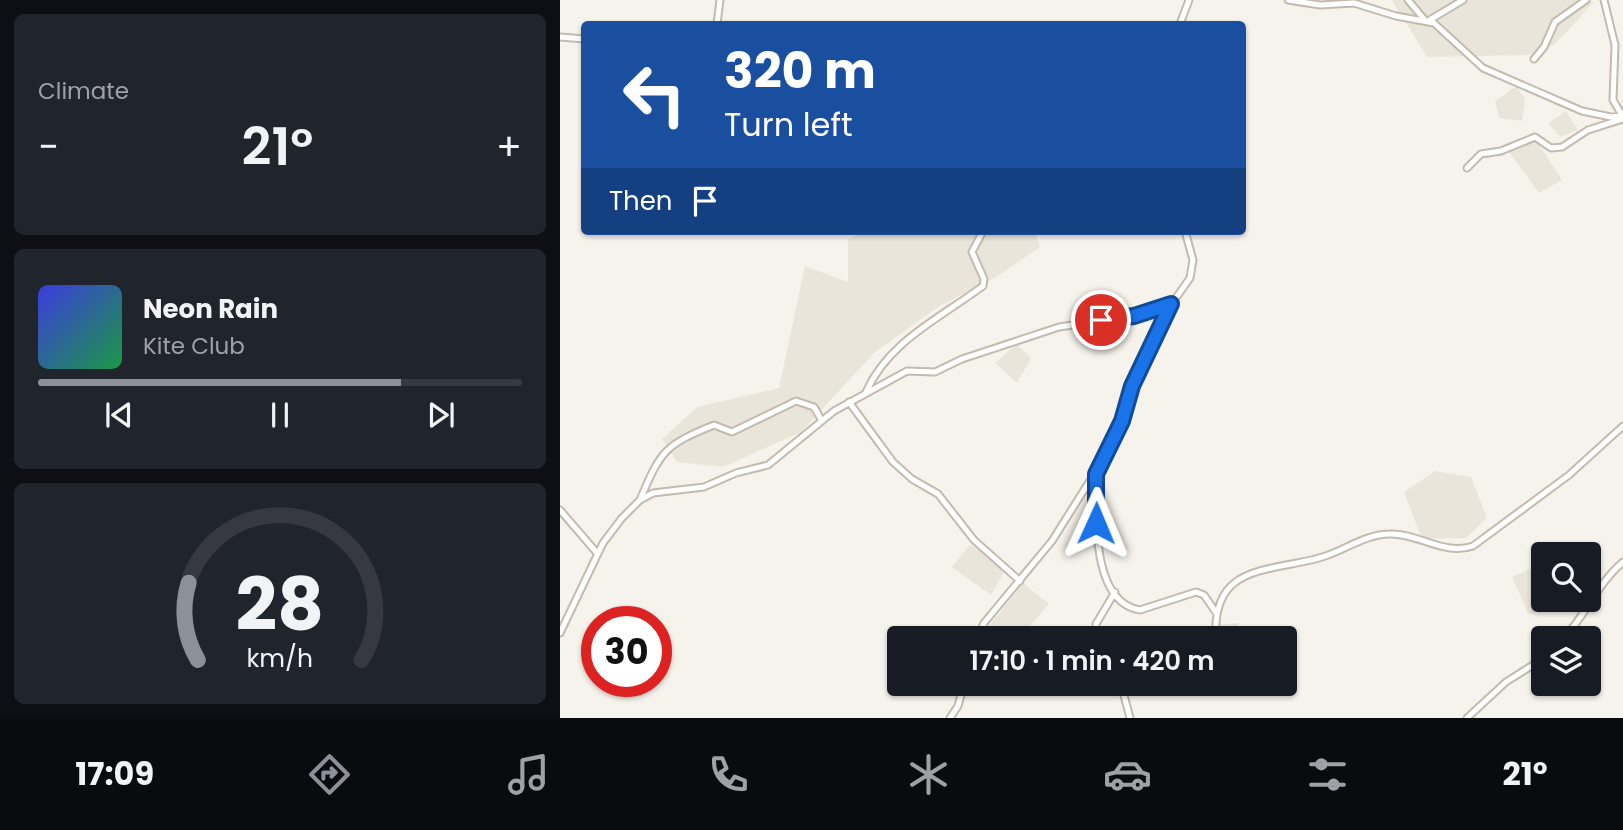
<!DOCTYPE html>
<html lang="en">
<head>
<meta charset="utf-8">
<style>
  body { margin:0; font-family:Poppins,sans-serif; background:#20242c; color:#f1f3f6; height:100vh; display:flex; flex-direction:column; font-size:26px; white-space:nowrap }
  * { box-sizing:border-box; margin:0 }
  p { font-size:23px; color:#9ea1a6 }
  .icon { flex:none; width:38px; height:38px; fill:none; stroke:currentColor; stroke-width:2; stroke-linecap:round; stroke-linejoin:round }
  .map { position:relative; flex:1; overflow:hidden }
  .sheet { display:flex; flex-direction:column; gap:14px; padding:14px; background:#0d0f14; width:560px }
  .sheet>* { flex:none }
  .top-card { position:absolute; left:21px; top:21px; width:665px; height:214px; border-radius:7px; box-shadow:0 2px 5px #0004; background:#1a4fa0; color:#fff; overflow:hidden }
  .tools { position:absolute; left:971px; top:542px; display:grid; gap:14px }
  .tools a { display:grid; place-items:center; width:70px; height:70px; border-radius:7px; background:#171b24; box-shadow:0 2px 5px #0004; font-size:35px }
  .speed { position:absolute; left:21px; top:606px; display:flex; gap:14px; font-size:35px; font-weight:700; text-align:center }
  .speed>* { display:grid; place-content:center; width:91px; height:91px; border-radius:50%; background:#171b24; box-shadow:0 2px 5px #0004; line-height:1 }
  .speed .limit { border:10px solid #d22; background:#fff; color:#111 }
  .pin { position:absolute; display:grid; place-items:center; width:60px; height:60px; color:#fff; margin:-30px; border:4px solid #fff; border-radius:50%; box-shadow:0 2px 7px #0007 }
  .me { position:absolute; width:77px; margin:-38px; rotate:1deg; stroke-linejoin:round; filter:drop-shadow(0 0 5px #0008) }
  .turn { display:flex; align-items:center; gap:24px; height:147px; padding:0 28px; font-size:32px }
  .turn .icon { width:91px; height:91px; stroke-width:2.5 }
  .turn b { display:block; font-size:49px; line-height:60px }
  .then { display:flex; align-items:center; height:66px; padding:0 28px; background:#0003; gap:14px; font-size:26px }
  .big { font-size:52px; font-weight:600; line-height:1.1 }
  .sheet .tile { flex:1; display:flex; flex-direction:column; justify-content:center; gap:10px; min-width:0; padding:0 24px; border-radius:10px; background:#20242c }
  .sheet .dial { align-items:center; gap:0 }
  .dial svg { height:182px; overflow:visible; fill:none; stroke:#363941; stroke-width:7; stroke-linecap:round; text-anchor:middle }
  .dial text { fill:#f1f3f6; stroke:none }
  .song { display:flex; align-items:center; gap:21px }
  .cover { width:84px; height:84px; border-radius:10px; background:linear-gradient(135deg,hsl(240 70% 55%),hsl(140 70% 35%)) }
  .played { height:7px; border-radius:4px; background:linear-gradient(90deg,#8c9099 75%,#363941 75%) }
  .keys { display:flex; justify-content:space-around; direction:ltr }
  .heat { display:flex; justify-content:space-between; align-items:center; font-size:38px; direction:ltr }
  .trip { position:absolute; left:327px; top:626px; width:410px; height:70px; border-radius:7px; background:#171b24; box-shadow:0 2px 5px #0004; font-weight:600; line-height:70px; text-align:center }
  .menu { display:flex; height:112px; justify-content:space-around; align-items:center; background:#090b0e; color:#9ea1a6 }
  .menu .icon { width:49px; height:49px }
  .menu .selected { color:#8c9099 }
  .menu b { font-size:32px; color:#f1f3f6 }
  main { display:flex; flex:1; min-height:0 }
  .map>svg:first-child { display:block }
  .residential { fill:#eae5da }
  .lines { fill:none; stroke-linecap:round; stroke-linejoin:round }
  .street-casing { stroke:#c2bbae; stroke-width:9 }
  .street { stroke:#fff; stroke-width:5 }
  .route-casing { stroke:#114b97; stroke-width:18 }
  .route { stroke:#1a73e8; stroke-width:12 }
</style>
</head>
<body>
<main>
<section class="sheet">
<div class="tile"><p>Climate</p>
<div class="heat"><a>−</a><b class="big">21°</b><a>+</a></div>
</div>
<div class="tile">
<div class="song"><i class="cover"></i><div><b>Neon Rain</b><p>Kite Club</p></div></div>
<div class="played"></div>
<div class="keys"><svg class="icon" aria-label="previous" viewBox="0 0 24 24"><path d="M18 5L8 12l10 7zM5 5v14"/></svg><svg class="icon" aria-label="pause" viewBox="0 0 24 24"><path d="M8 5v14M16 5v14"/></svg><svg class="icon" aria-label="next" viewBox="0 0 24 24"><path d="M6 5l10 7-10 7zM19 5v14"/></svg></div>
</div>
<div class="tile dial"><svg viewBox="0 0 100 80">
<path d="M14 69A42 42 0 1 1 86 69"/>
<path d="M14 69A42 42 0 0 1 10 35" stroke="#8c9099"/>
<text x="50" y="56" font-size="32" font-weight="700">28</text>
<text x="50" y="72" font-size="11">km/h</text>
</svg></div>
</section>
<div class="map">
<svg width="1063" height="718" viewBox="0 0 1063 718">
  <rect width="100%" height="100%" fill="#f6f3ec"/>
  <path class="residential" d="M832,0H1031L1033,3L995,44L968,55L867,57Z
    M956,86L965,99L962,121L939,118L935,101Z
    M1006,111L1018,130L1000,137L988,123Z
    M973,136L1002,180L979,193L947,149Z
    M306,231H475L480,247L436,277L378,307L314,353L241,432L163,467L117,462L102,439L137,407L219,388L245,266L288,282V239Z
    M457,344L471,358L457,383L435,363Z
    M875,471L911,477L927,518L906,538L862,539L844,492Z
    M410,545L448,565L431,595L392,567Z
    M983,563L984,600H1003L969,615L952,577Z
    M463,583L489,604L458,639H419Z
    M678,623L679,639H638L636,627Z"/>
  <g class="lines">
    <defs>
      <path id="street" d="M728,0L760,5L794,3L836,16L874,23L923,68L1022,111L1051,117L1061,116
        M848,0L864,19
        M1044,0L1055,45L1053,100L1063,117
        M868,21L903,0
        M157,24L160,0
        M620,24L629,0
        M0,37L24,39
        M974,59L984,47L995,22L1026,0
        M907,168L921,154L941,151L975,137L991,148L1002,147L1028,130L1063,119
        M306,392C329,341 380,318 423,286L424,279L412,252L423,231
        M289,402L333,462L352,479L378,494L414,540L460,581
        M536,477C537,514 530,602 580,610L636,592L644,595L657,614
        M80,500C101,450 105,445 154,425L172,432L236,401L254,407L262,421
        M0,510L37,553
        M0,633L43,543L62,518L80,500L93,493L144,487L176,473L208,465L274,411L347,371L375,372L402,359L499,327L574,316L611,305
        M417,639L424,623L492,541L546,455L562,421L572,386L611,305L630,278L633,260L625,231
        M537,639L536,624L555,592
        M656,639C651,564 708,572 759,558C783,552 804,534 830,534C858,533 884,556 913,546L1009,475L1063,426
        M1003,639C1026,615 1038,583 1063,562
        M561,684L570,718
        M390,718L398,706L404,684
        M907,718L946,682L984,658"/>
    </defs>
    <use href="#street" class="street-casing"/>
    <use href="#street" class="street"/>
  </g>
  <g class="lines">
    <defs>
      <path id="route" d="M536,523V474L562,421L572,386L611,304L574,316L541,320"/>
    </defs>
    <use href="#route" class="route-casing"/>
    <use href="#route" class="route"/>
  </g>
</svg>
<div class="tools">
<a><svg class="icon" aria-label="search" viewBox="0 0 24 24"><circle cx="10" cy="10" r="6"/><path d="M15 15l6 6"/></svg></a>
<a><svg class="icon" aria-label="layers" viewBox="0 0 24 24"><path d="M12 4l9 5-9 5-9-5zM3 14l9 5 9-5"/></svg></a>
</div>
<div class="speed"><div class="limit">30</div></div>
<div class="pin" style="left:541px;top:320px;background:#d93025"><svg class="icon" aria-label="arrive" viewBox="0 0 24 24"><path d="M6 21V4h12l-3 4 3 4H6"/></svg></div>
<svg class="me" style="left:536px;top:523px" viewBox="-20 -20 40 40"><path d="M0-17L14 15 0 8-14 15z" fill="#1a73e8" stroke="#fff" stroke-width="4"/></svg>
<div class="trip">17:10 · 1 min · 420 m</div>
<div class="top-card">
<div class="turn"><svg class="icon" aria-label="left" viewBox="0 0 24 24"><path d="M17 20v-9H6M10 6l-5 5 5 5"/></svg><div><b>320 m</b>Turn left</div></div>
<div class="then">Then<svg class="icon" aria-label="arrive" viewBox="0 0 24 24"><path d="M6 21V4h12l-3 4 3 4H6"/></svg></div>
</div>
</div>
</main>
<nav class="menu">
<b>17:09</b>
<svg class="icon selected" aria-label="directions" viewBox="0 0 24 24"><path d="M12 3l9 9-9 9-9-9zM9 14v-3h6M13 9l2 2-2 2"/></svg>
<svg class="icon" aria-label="music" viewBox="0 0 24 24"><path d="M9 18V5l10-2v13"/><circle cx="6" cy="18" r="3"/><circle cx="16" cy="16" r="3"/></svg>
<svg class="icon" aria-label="phone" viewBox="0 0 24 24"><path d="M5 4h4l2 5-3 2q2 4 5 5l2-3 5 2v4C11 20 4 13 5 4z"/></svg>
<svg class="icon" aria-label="climate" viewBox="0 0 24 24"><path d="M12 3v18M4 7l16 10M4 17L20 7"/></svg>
<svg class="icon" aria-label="car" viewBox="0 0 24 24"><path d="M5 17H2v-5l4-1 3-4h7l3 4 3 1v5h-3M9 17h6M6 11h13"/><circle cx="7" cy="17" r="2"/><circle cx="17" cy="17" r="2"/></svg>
<svg class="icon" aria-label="filters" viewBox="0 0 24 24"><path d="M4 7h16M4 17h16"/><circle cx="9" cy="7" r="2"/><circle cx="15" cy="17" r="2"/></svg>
<b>21°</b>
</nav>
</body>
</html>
